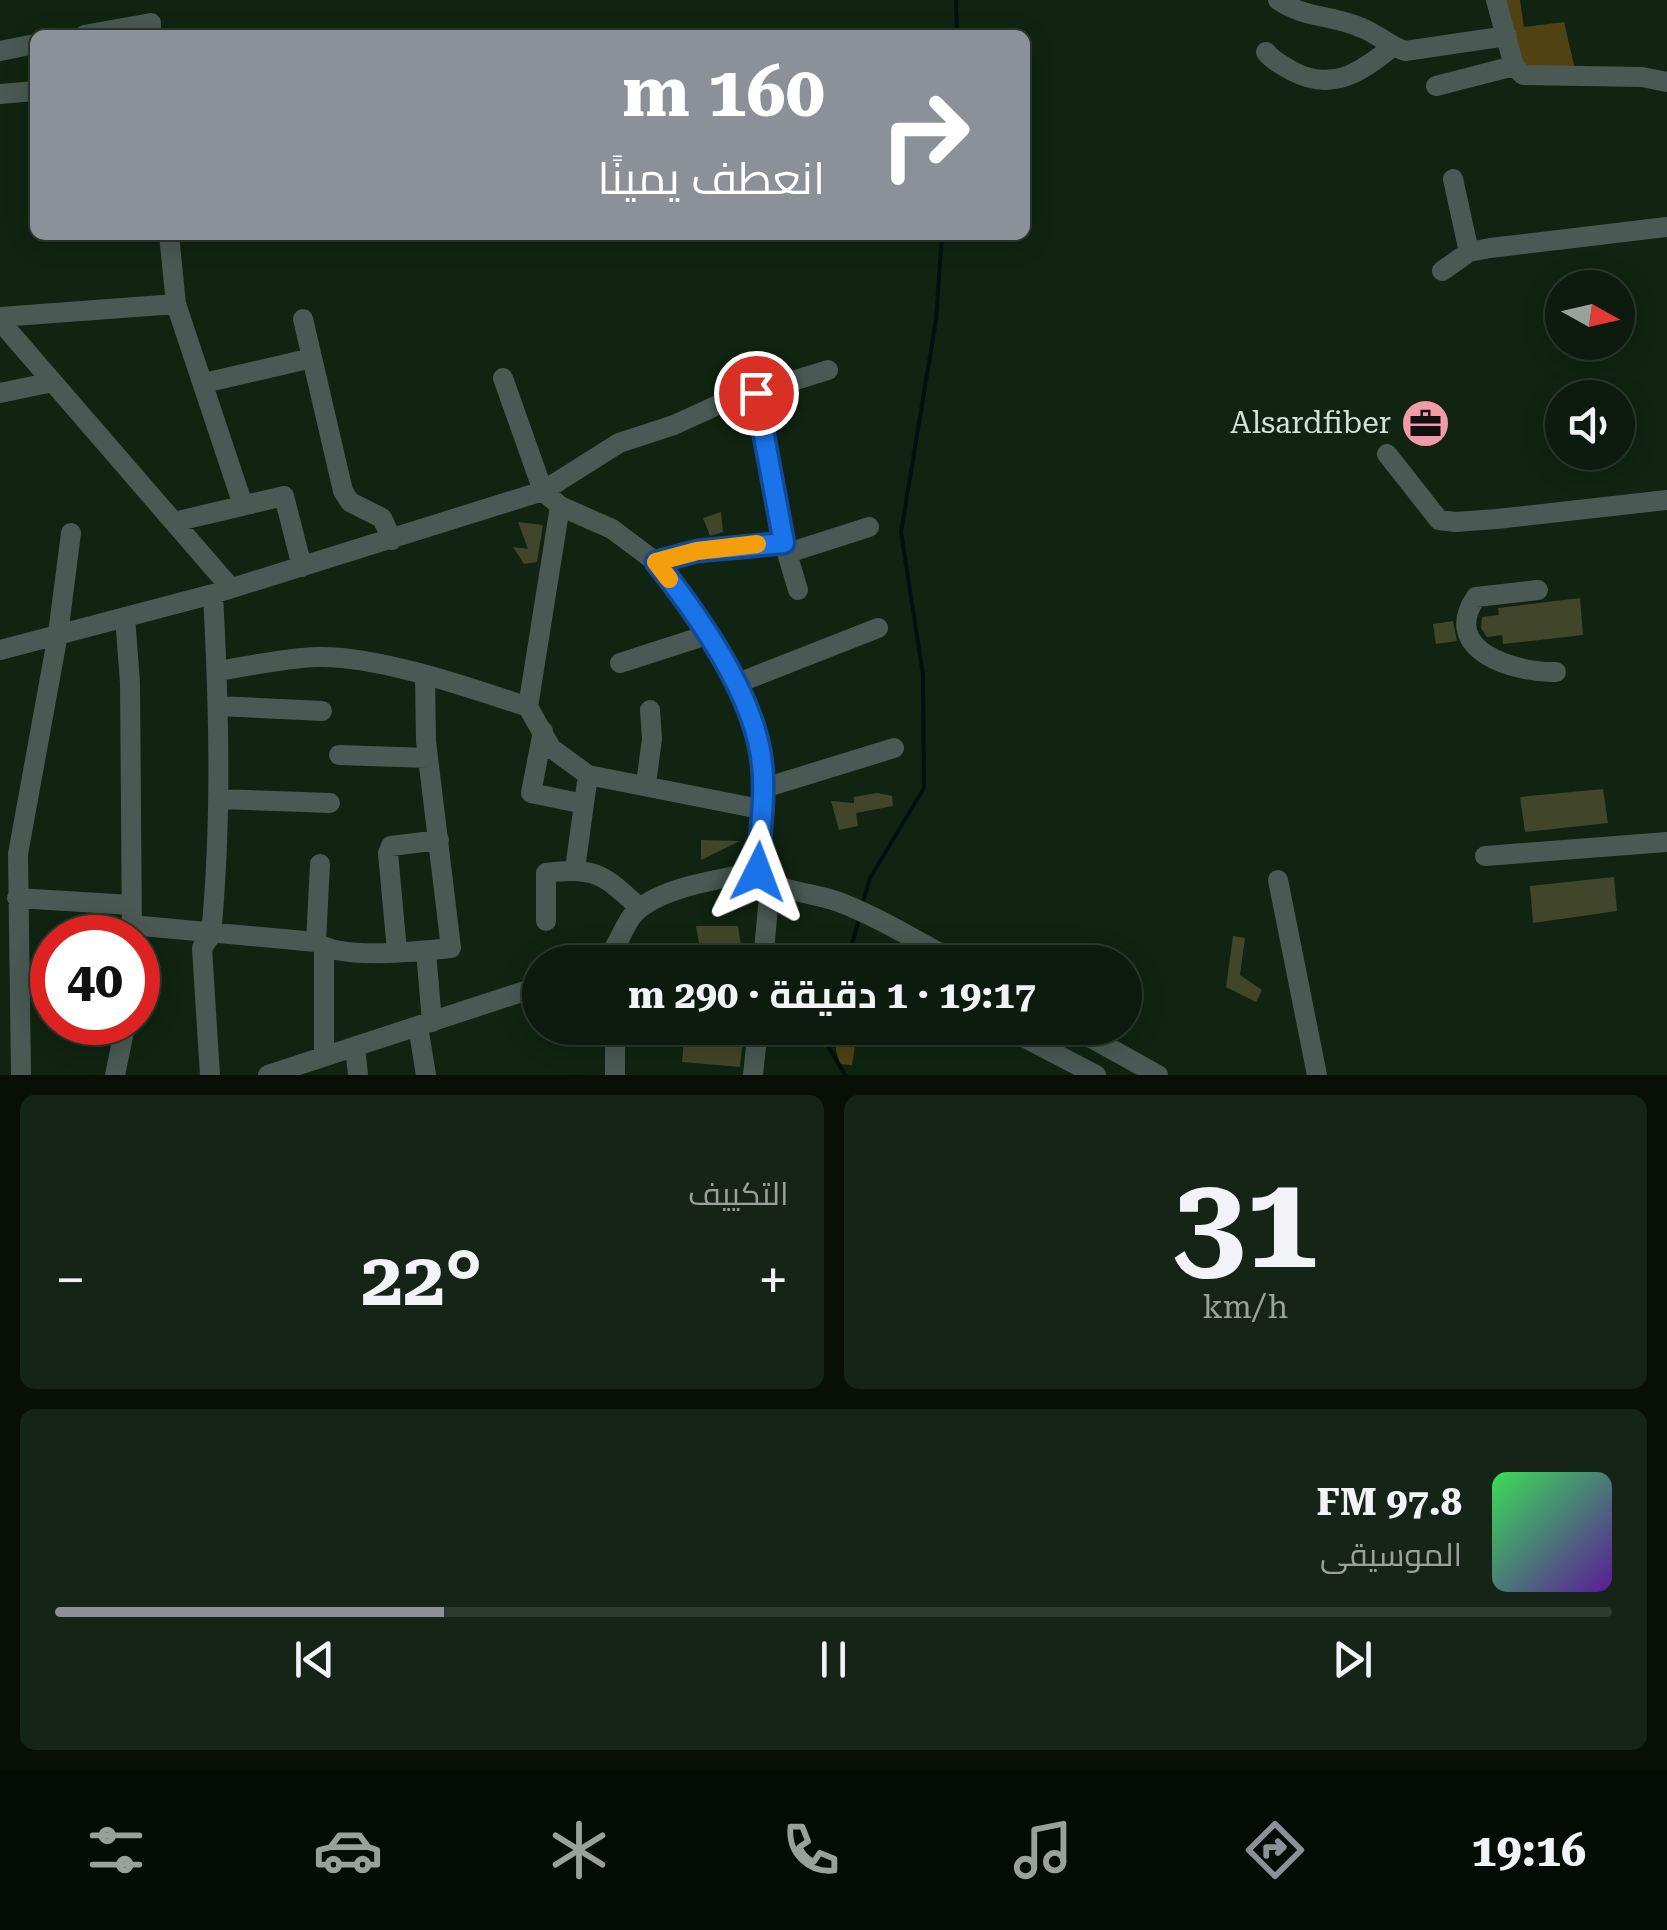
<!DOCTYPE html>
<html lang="ar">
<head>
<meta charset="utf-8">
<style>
  body { margin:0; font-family:"Roboto Serif",Cairo,serif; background:#152416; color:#f1f3f6; direction:rtl; height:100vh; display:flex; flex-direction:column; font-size:38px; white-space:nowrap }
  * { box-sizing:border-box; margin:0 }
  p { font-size:32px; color:#9aa19d }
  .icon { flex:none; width:55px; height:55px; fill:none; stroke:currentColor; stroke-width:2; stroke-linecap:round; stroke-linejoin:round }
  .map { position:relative; height:1075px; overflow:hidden; direction:ltr }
  .sheet { display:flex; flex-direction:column; gap:20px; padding:20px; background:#070f07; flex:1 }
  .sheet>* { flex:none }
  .top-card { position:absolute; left:30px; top:30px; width:1000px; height:210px; border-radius:15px; box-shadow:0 5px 25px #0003,0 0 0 2px #2c392e; direction:rtl; background:#8c9099; color:#fff; overflow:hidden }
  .needle { width:65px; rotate:98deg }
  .buttons { position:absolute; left:1545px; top:270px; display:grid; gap:20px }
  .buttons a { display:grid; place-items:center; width:90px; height:90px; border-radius:50%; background:#0c1b0d; box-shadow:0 5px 25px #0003,0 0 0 2px #2c392e; font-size:50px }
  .speed { position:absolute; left:30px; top:915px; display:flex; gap:20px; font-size:50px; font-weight:700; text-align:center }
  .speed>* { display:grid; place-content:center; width:130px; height:130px; border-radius:50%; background:#0c1b0d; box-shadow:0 5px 25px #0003,0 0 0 2px #2c392e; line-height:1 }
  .speed .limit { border:15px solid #d22; background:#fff; color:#111 }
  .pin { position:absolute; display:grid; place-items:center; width:85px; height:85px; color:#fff; margin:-42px; border:5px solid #fff; border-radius:50%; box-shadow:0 2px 10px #0007 }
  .me { position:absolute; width:110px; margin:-55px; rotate:3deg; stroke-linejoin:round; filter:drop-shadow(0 0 8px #0008) }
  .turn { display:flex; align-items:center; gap:35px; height:210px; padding:0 40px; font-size:45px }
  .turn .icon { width:130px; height:130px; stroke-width:2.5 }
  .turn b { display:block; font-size:70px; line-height:85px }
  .big { font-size:75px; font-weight:700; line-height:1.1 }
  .sheet .card { flex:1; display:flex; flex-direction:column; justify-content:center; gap:15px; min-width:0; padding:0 35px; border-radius:15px; background:#152416 }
  .sheet .dial { align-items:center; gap:0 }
  .dial b { font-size:130px; line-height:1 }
  .song { display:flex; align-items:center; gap:30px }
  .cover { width:120px; height:120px; border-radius:15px; background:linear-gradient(135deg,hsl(130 70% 55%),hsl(270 70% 35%)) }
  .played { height:10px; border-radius:5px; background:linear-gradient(90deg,#8c9099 25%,#2c392e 25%) }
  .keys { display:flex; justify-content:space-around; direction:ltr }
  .heat { display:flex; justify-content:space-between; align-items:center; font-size:55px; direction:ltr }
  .sheet .tiles { flex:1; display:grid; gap:20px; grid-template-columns:1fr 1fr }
  .card:last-child { grid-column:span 2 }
  .trip { position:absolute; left:522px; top:945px; width:620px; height:100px; border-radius:50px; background:#0c1b0d; box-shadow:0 5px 25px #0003,0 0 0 2px #2c392e; font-weight:700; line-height:100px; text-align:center; direction:rtl }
  .tabs { display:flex; height:160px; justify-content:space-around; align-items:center; background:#050b05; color:#9aa19d }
  .tabs .icon { width:70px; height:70px }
  .tabs .active { color:#8c9099 }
  .tabs b { font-size:45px; color:#f1f3f6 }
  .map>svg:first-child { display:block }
  .green { fill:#514214 }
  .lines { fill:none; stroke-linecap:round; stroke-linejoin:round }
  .stream { stroke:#001112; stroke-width:4 }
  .building { fill:#41462a }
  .minor { stroke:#4a5953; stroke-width:20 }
  .route-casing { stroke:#114b97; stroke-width:25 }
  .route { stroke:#1a73e8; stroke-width:18 }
  .slow { stroke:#f59e0b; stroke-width:18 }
  .labels { text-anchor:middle; stroke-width:10; stroke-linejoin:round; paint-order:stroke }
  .poi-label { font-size:30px; fill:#d5e2d5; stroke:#102411; text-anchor:end }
</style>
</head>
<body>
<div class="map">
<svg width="1667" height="1075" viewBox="0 0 1667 1075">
  <rect width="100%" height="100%" fill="#102411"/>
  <path class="green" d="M1503,0H1520L1524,27L1564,22L1575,69H1527L1519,60Z
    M838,1028H858L852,1065L840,1064L836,1051Z"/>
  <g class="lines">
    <path class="stream" d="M956,0L957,35
      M862,905L870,878L924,788L923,675L901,532L936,320L942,235
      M847,962L859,919
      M829,1028L825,1041L845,1075"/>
  </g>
  <path class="building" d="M721,512L723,532L710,536L703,518Z
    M518,522L543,525L537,562L524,564L513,547L528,549Z
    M1580,598L1583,635L1503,644L1502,635L1487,637L1481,628L1482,617L1499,615L1498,608Z
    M1453,621L1457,641L1436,644L1433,624Z
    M1603,789L1608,823L1525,832L1520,797Z
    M877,793L892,796L893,806L856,813L858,826L839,830L831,801L854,803V797Z
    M701,840L740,841L701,860Z
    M1614,877L1617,911L1533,923L1530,886Z
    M696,926H738L741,946L732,953L700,948Z
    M1233,936L1245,938L1240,975L1262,990L1256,1002L1226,987Z
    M685,1028H744L740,1067L682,1062Z"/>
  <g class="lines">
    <path class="minor" d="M1278,0C1303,18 1333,15 1362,28C1378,34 1389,46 1405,51L1507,36
      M1496,0L1514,66L1523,75L1642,77L1667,82
      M84,35L151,23V35
      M0,51L35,44
      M1266,52C1273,61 1282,65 1292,71C1332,92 1360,73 1392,47
      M1436,86L1514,66
      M0,94L35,91
      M1453,179L1469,252
      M169,235L176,304L243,505
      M1442,271L1469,252L1490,248L1667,227
      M0,317L176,304
      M303,319L343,491L350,502L382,518L392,540
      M0,321L230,587
      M503,378L543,491L560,506L612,529L656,562L684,597L712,641L755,722L763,767L757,872C780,895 815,891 844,904C884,920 919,942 956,962
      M204,383L312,358
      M0,393L53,382
      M756,393L784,543L798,590
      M1387,454L1439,520L1455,522L1497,519L1667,500
      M174,522L284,496L302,567
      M788,553L869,527
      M656,562L697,551L784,543
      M1538,590L1476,597C1439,651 1516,673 1556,672
      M125,617L130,683L132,936
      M0,650L213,594L543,491L619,443L674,425L722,403L828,370
      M620,663L707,635
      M217,671C250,666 284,658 317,657C376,655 471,688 528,707L551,748L588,775L760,809
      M735,684L878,628
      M219,706L322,711
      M528,707L560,506
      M543,731L531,793L584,804
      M339,755L428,758
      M646,784L652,739L650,710
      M761,789L894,748
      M220,799L330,803
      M1485,856L1667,842
      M575,869L588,775
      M1278,880L1317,1075
      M17,898L131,905
      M546,921V873C596,866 605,876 640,908
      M131,925L316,942C342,961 419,951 451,948L426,741L425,676
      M316,942L320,864
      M397,951L388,853L391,846L439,840
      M426,951L432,1022
      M603,962C617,950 621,931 632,916C656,887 722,879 757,872
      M763,962L770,885
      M418,1026L426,1075
      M615,1028V1075
      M1006,1028L1096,1075
      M1073,1028L1158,1075
      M355,1047L358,1075
      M324,1057V948
      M21,1075L18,854L58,634L71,533
      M115,1075L126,1022
      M210,1075L202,948L211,935C222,821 219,708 213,594
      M268,1075L540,986
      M753,1075L758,1028"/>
  </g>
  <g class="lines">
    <defs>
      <path id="route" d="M756,393L784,543L697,551L656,562C699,616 755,695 762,764C766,798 759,837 758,872"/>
    </defs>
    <use href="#route" class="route-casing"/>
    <use href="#route" class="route"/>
    <path class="slow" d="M669,579L656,562L697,551L757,544"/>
  </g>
  <defs>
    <symbol id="office-disc" viewBox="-11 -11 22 22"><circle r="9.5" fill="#f39aa9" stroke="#102411"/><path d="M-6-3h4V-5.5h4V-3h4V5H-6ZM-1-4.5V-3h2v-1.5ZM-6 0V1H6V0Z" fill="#111"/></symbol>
  </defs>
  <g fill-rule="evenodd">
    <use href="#office-disc" x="1398" y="396" width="55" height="55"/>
  </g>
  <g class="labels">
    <g class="poi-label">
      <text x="1391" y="433">Alsardfiber</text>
    </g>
  </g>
</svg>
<div class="buttons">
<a><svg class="needle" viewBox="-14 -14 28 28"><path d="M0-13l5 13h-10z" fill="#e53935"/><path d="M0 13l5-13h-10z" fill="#9aa19d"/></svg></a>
<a><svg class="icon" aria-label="sound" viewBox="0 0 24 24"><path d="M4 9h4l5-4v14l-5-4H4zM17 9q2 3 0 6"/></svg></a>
</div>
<div class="speed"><div class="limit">40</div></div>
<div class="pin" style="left:756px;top:393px;background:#d93025"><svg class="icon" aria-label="arrive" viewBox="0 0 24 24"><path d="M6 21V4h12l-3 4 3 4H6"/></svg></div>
<svg class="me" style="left:758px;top:872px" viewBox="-20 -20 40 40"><path d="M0-17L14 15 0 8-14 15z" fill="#1a73e8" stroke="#fff" stroke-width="4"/></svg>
<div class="trip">19:17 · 1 دقيقة · 290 m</div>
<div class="top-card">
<div class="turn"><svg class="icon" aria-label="right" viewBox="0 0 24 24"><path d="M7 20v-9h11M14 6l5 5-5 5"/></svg><div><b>160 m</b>انعطف يمينًا</div></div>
</div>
</div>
<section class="sheet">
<div class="tiles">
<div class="card dial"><b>31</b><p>km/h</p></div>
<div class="card"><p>التكييف</p>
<div class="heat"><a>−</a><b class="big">22°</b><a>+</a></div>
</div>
<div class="card">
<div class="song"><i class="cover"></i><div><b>97.8 FM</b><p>الموسيقى</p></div></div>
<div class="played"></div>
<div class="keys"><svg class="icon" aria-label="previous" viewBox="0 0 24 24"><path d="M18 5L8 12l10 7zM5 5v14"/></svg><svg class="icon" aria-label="pause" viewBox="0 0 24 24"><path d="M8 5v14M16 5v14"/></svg><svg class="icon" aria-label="next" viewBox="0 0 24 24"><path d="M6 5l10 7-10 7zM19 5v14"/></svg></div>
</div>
</div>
</section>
<nav class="tabs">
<b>19:16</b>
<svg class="icon active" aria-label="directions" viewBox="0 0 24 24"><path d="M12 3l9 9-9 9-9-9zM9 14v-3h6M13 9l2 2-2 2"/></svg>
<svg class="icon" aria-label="music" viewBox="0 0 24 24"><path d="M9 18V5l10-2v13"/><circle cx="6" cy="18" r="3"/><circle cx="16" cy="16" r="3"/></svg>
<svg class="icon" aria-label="phone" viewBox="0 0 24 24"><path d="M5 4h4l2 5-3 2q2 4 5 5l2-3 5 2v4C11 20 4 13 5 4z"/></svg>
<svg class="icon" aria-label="climate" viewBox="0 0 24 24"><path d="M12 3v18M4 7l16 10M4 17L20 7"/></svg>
<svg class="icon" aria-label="car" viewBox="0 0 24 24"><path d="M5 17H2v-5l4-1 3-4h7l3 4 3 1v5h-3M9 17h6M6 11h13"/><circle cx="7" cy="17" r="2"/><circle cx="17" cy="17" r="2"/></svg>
<svg class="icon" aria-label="filters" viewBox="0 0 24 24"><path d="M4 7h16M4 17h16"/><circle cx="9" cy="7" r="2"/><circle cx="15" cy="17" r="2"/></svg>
</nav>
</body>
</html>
